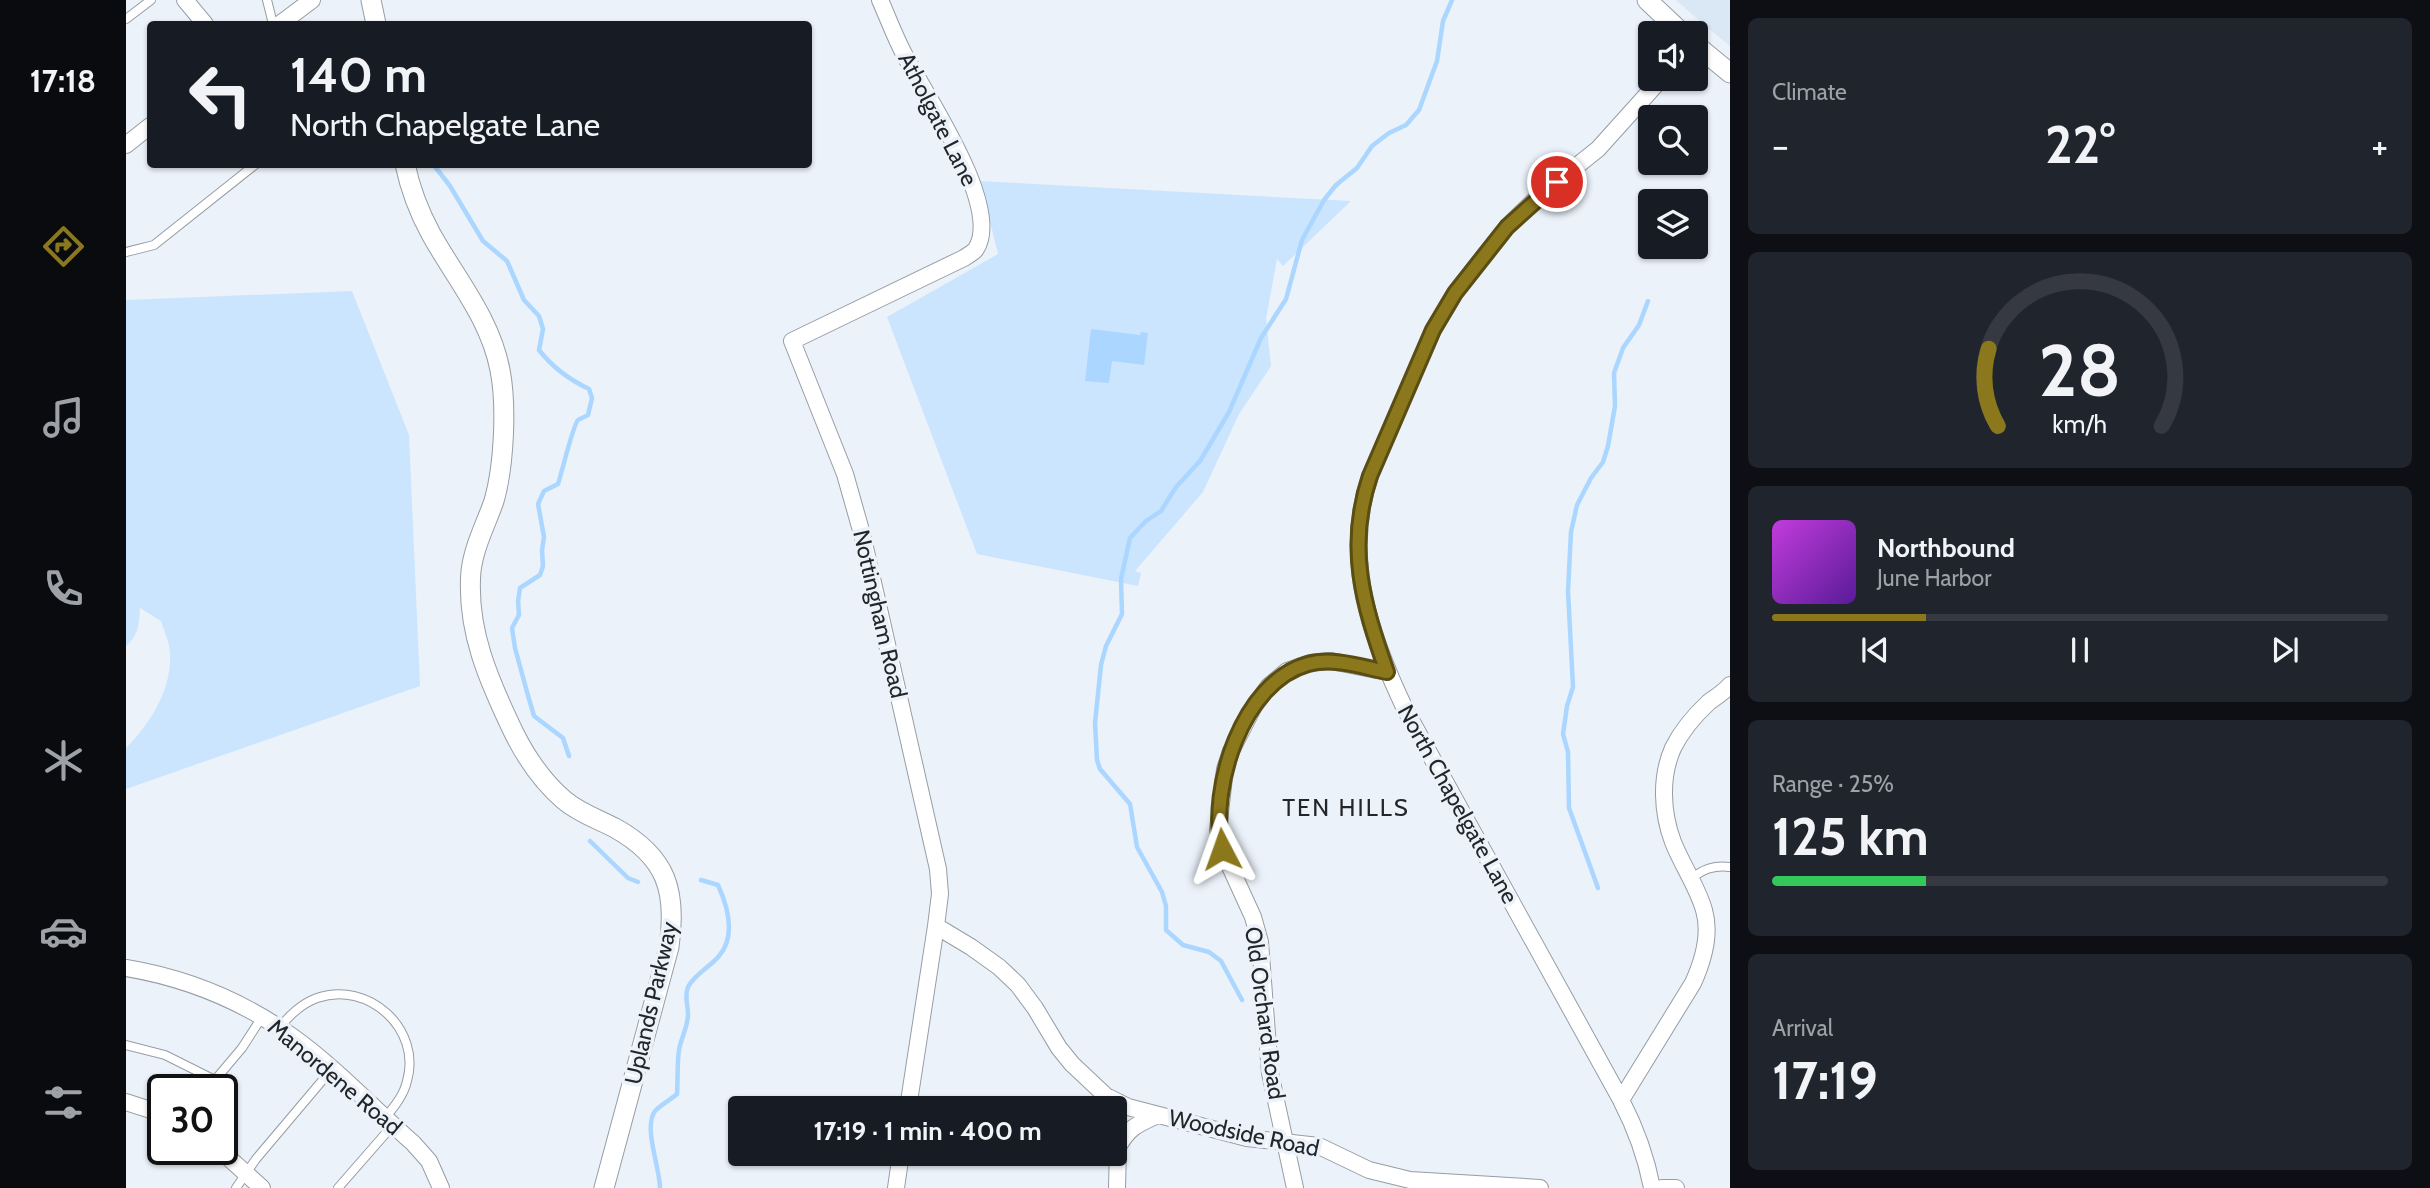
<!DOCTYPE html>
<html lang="en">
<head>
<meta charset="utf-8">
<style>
  body { margin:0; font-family:Cabin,sans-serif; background:#20242c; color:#f1f3f6; height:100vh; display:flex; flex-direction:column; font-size:26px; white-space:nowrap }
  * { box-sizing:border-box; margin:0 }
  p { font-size:23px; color:#9ea1a6 }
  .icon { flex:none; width:38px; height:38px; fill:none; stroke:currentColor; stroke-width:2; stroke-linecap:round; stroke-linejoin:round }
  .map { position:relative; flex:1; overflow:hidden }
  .side { display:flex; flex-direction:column; gap:18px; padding:18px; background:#0d0f14; width:700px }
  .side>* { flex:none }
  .hud { position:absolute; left:21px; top:21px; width:665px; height:147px; border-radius:7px; box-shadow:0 2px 5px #0004; background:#171b24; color:#f1f3f6; overflow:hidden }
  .buttons { position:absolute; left:1512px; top:21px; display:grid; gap:14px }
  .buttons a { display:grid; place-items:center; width:70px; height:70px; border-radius:7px; background:#171b24; box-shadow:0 2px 5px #0004; font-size:35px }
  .speed { position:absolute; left:21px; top:1074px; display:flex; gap:14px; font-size:35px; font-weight:700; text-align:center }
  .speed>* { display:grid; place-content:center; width:91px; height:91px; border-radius:50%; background:#171b24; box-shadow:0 2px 5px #0004; line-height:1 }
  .speed .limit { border:4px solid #111; border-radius:10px; background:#fff; color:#111 }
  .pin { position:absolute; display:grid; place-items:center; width:60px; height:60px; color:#fff; margin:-30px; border:4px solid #fff; border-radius:50%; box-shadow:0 2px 7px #0007 }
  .me { position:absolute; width:77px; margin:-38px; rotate:356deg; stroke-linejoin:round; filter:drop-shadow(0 0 5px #0008) }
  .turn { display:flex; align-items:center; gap:24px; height:147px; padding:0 28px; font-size:32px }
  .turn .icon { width:91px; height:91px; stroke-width:2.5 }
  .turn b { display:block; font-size:49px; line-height:60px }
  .big { font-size:52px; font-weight:700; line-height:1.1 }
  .side .tile { flex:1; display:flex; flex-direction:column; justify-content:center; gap:10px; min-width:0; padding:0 24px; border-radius:10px; background:#20242c }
  .side .dial { align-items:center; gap:0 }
  .dial svg { height:182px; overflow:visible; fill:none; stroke:#363941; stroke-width:7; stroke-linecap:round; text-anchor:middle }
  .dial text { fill:#f1f3f6; stroke:none }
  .song { display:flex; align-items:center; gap:21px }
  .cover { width:84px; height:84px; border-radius:10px; background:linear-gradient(135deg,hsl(290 70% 55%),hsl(270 70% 35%)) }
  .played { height:7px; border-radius:4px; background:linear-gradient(90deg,#8b771c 25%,#363941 25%) }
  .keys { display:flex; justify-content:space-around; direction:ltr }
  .heat { display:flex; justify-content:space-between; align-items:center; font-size:38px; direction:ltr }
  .charge { height:10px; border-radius:5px; background:linear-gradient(90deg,#34c759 25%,#363941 0) }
  .trip { position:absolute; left:602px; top:1096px; width:399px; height:70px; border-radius:7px; background:#171b24; box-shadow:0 2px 5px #0004; font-weight:700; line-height:70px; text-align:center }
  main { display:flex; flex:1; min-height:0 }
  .tabs { display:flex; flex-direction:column; width:126px; justify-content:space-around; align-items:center; background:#090b0e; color:#9ea1a6 }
  .tabs .icon { width:49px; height:49px }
  .tabs .selected { color:#8b771c }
  .tabs b { font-size:32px; color:#f1f3f6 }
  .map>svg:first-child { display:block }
  .built { fill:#dae8f5 }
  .green { fill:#cbe5fe }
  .water { fill:#aad6ff }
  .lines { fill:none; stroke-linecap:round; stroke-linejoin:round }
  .stream { stroke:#aad6ff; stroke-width:4.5 }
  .service-casing { stroke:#969da4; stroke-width:10 }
  .minor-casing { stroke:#969da4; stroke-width:18 }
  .tertiary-casing { stroke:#969da4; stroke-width:21 }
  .service { stroke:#fff; stroke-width:8 }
  .minor { stroke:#fff; stroke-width:16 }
  .tertiary { stroke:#fff; stroke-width:19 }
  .route-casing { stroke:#5a4d12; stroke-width:18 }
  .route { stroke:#8b771c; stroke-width:12 }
  .labels { text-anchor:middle; stroke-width:7; stroke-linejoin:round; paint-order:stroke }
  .street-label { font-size:23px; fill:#232628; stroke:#ebf2fa }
  .neighbourhood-label { font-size:24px; letter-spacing:2px; fill:#232628; stroke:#ebf2fa }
</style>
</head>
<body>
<main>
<nav class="tabs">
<b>17:18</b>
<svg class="icon selected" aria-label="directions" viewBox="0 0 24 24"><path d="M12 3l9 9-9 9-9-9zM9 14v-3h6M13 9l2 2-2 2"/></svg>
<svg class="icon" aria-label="music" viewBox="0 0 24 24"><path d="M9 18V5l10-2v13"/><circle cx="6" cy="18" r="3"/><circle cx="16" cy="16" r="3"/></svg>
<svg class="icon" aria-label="phone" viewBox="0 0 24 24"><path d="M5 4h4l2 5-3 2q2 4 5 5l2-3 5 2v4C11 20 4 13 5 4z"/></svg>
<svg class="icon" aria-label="climate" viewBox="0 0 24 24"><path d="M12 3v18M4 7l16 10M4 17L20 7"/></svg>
<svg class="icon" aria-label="car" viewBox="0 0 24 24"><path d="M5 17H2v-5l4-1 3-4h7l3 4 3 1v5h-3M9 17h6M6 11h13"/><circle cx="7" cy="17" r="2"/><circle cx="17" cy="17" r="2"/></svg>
<svg class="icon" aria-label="filters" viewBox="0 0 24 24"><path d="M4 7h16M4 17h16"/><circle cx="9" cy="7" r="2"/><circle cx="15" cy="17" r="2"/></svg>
</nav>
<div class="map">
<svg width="1604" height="1188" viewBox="0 0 1604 1188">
  <rect width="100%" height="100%" fill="#ebf2fa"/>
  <path class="built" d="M1550,0H1604V46L1576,23Z"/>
  <path class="green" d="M854,181L1225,201L1157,266L1151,259L1140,319L1145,366L1113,414L1077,492L1009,571L1015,573L1012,586L851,554L761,317L872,254Z
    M226,291L283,435L294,686L0,789V748C24,724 46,689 44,654C44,643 38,631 35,621L14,608C13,623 13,635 0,646V300Z"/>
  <path class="water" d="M965,329L1014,335L1015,332L1022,333L1018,365L986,361L983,383L959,381Z"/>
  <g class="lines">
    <path class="stream" d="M307,164L324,186L357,241L381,261L398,300L413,316L417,329L413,350C427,368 442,379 463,389L466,398L462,415C459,417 455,418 452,420C447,425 436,472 432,484L418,491L412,504L418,537L416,550L417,566L414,575L394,588L392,601L393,615L386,628L389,648L401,692L408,716L437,738L443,756
      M464,841L502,878L512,882
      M1472,888L1443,808L1442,752L1437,734L1441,706L1447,687L1442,591L1445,532L1451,505L1465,478L1477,462L1482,446L1489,406L1488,373L1497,348L1513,325L1522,301
      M1116,1000L1095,961L1083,952L1057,945L1040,930V906L1036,892L1011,847L1004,804L974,769L971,760L969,723L975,665L980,646L996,614L995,579L1004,538L1020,521L1035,511L1050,487L1074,461L1103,412L1135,338L1160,299L1176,240L1198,200L1210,185L1231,168L1246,146L1263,133L1280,125L1293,110L1311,61L1317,21L1326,0
      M534,1188C534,1168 517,1127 529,1111C535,1105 544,1100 551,1094C552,1079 551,1064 553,1050C555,1038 562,1027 562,1014C562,1004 558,997 562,987C569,974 584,967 593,956C610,936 602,907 592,885L575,880"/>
    <defs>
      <path id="service" d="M141,0L147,24
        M0,19L25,0
        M0,252L28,245L130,164
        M1565,879C1577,869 1588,865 1604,867
        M153,1028C164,1015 175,1004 191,998C242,980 296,1029 281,1081C278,1095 268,1107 259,1118
        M0,1045L39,1055L89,1080L116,1048L136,1017
        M81,1090L89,1080
        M110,1188L130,1159L206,1069
        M212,1188L267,1125"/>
      <path id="minor" d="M59,0L79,24
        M754,0C762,18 769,37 778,54C798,93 877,207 850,249C847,253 842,255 838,258L666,341L719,474L736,534L812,869L814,894L810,926L782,1108
        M154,24L186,0
        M0,145L24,126
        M810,926L845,947L873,967L892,985L909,1008L933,1048L946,1064L980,1096L1002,1107L1121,1138L1193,1146L1243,1170L1284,1180L1414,1188
        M0,968C60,978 118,1002 167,1037C210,1068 247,1108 287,1143L303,1161L315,1188
        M1495,1100L1567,983C1577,961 1585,934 1578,910C1571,886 1556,865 1547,842C1536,813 1534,777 1547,748C1555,732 1570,714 1583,702C1590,697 1598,692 1604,685
        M0,1102L37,1114
        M989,1126L992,1147L991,1188
        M992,1147C1003,1127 1012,1124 1032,1115
        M94,1150L136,1188
        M770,1188L775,1153
        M1169,1188L1144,1073L1134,942L1127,917L1096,849L1092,830L1099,769L1105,751L1128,706L1143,686L1161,671L1184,663L1205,661L1261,672
        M1526,1188C1520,1156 1510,1129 1495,1100L1280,711C1244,636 1216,558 1244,476L1307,330L1329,293L1381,227L1413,196L1472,149L1535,79
        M1536,1188H1550"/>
      <path id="tertiary" d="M245,0L250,24
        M1521,0L1556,33
        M1570,45L1604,73
        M279,164C284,188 293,212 305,234C330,279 364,318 374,370C381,406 378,466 368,501C360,524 348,546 345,571C340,630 363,681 388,733C400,757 417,782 438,800C453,813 472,819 489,828C541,857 551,891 543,947L478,1188"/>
    </defs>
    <use href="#service" class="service-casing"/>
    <use href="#minor" class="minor-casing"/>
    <use href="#tertiary" class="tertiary-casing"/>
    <use href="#service" class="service"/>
    <use href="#minor" class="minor"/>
    <use href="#tertiary" class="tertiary"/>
  </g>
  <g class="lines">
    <defs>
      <path id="route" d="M1096,849C1083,788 1116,682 1182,664C1207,657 1236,667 1261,672C1237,604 1220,547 1244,476L1307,330L1329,293L1381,227L1431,182"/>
    </defs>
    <use href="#route" class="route-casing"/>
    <use href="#route" class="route"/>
  </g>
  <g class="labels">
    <g class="street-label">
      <text transform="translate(812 119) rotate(63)" y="8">Atholgate Lane</text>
      <text transform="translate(754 614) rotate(77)" y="8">Nottingham Road</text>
      <text transform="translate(1332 804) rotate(61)" y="8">North Chapelgate Lane</text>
      <text transform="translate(525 1003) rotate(-77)" y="8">Uplands Parkway</text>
      <text transform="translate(1139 1013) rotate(82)" y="8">Old Orchard Road</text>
      <text transform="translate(209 1077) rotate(40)" y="8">Manordene Road</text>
      <text transform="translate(1118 1133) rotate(12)" y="8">Woodside Road</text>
    </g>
    <g class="neighbourhood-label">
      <text x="1220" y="816">TEN HILLS</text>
    </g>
  </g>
</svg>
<div class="buttons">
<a><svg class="icon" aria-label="sound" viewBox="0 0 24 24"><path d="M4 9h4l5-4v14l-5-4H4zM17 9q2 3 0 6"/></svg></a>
<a><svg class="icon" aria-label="search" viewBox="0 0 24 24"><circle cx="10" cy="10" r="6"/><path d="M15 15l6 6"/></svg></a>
<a><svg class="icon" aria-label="layers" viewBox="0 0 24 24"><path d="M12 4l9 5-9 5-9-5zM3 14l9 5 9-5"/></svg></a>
</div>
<div class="speed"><div class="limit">30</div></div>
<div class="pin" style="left:1431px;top:182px;background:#d93025"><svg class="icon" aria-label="arrive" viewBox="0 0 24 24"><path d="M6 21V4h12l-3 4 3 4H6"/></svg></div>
<svg class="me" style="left:1096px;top:849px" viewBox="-20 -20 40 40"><path d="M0-17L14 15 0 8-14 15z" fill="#8b771c" stroke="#fff" stroke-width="4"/></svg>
<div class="trip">17:19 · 1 min · 400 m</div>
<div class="hud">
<div class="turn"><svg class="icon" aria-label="left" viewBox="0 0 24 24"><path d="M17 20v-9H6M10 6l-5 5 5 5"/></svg><div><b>140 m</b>North Chapelgate Lane</div></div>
</div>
</div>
<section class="side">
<div class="tile"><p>Climate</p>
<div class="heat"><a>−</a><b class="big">22°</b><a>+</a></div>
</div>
<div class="tile dial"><svg viewBox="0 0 100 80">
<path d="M14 69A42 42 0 1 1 86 69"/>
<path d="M14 69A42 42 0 0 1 10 35" stroke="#8b771c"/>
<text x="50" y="56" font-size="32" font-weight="700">28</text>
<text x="50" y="72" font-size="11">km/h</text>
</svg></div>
<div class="tile">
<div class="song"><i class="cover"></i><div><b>Northbound</b><p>June Harbor</p></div></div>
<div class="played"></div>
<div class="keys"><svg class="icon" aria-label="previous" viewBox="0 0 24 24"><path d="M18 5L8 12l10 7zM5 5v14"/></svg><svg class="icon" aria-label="pause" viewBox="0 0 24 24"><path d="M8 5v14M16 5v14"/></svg><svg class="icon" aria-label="next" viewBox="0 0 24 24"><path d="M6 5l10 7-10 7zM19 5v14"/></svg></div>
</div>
<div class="tile"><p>Range · 25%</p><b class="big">125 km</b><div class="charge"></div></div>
<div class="tile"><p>Arrival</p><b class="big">17:19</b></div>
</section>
</main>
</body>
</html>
